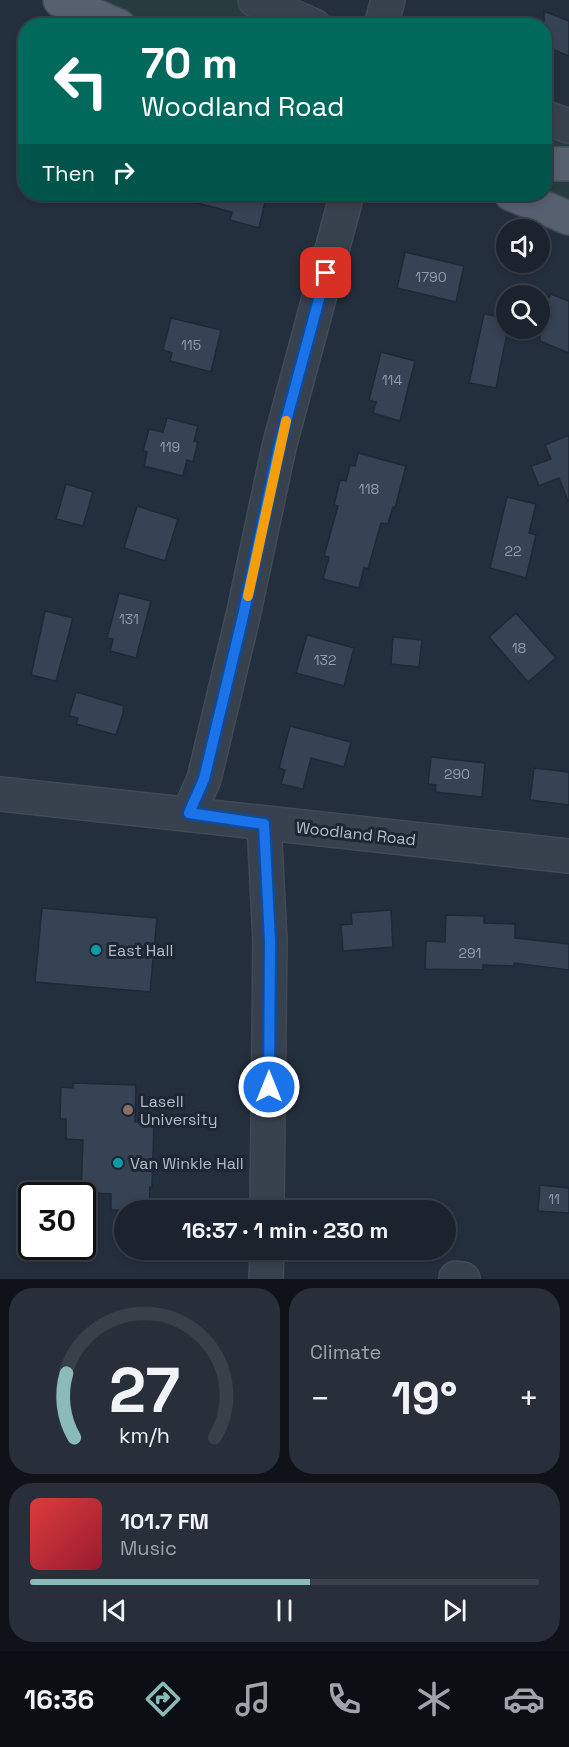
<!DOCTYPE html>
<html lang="en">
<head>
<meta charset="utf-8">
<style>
  body { margin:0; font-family:"Space Grotesk",sans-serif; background:#282f3a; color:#f1f3f6; height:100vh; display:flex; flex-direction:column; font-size:22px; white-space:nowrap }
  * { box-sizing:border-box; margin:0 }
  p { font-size:20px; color:#a0a4aa }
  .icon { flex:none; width:33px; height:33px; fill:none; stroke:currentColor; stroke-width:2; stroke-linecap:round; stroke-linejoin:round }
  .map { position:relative; height:1279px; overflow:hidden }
  .sheet { display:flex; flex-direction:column; gap:9px; padding:9px; background:#0f1319; flex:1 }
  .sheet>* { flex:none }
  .banner { position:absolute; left:18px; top:18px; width:534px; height:183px; border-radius:24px; box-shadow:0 3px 9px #0003,0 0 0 2px #39404a; background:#00695c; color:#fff; overflow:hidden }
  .tools { position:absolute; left:496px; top:219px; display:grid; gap:12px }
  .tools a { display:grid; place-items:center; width:54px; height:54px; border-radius:50%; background:#1b232e; box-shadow:0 3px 9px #0003,0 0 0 2px #39404a; font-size:30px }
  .speed { position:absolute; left:18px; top:1182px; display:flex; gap:12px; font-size:30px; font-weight:700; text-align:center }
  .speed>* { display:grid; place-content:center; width:78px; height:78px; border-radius:50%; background:#1b232e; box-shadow:0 3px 9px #0003,0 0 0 2px #39404a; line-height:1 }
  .speed .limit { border:3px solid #111; border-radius:9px; background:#fff; color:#111 }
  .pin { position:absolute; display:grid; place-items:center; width:51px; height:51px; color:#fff; margin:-26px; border-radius:12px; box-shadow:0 3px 9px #0006 }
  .me { position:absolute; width:66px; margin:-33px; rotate:0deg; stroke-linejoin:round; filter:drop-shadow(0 0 4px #0008) }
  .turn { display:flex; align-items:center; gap:21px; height:126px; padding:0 24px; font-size:27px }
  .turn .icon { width:78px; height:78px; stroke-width:2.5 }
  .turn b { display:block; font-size:42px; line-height:51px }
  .then { display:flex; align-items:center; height:57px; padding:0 24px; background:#0003; gap:12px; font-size:22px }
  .big { font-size:45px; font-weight:800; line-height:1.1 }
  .sheet .tile { flex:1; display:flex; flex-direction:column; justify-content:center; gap:9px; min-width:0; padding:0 21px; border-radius:24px; background:#282f3a }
  .sheet .dial { align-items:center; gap:0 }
  .dial svg { height:156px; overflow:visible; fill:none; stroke:#39404a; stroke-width:7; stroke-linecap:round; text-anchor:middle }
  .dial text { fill:#f1f3f6; stroke:none }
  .song { display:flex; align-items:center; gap:18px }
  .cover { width:72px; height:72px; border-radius:9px; background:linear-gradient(135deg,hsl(0 70% 55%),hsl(350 70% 35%)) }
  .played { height:6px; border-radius:3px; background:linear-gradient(90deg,#8bbbb9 55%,#39404a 55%) }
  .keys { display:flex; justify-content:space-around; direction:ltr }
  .heat { display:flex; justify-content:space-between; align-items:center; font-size:33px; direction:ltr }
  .sheet .tiles { flex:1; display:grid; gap:9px; grid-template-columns:1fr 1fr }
  .tile:last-child { grid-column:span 2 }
  .trip { position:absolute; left:114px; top:1200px; width:342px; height:60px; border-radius:30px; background:#1b232e; box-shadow:0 3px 9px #0003,0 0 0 2px #39404a; font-weight:800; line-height:60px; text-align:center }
  .dock { display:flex; height:96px; justify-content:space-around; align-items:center; background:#0b0e12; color:#a0a4aa }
  .dock .icon { width:42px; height:42px }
  .dock .selected { color:#8bbbb9 }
  .dock b { font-size:27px; color:#f1f3f6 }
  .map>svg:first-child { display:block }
  .green { fill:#263c3f }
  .building { fill:#364354; stroke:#1f2835; stroke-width:1.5 }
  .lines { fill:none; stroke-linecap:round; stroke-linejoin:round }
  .minor-casing { stroke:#414a57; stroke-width:36 }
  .major-casing { stroke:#414a57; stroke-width:36 }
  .minor { stroke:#38414e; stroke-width:33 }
  .major { stroke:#56606e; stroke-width:33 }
  .route-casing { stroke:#114b97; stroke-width:15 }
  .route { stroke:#1a73e8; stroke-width:10 }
  .slow { stroke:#f59e0b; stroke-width:10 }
  .culture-dot { fill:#0f9aa8; stroke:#1d2633; stroke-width:2 }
  .education-dot { fill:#8d6e63; stroke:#1d2633; stroke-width:2 }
  .labels { text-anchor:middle; stroke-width:6; stroke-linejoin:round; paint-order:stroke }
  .number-label { font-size:14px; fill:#929caa }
  .street-label { font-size:16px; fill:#b4bcc9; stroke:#1d2633 }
  .poi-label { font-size:16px; fill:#b4bcc9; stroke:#1d2633; text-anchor:start }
</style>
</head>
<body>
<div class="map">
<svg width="569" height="1279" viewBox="0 0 569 1279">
  <rect width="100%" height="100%" fill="#242f3e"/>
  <path class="green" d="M60,0H255L314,25H119Z
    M545,119L569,128V218L544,194Z"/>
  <path class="building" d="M544,11L569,21V56L544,46Z
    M190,194H267L259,228L230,220L232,212L189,201Z
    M405,252L464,266L456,302L397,288Z
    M540,294L549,298L551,294L569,301V353L540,341Z
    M484,314L507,318L508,328L496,388L469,383Z
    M171,318L221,330L211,372L170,361L172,353L163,350Z
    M381,352L415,361L400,421L373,413L376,402L369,400Z
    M167,418L198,426L194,441L198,442L193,462L187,460L183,476L144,466L147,452L143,451L149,429L163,432Z
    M569,435V501H568L559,478L539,486L531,466L551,459L545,445Z
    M358,453L406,466L395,508L393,507L388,524L381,523L368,569L364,568L359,588L323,579L329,557L324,556L338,506L334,505L340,480L346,481L350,465L355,466Z
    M66,484L93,492L83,526L56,519Z
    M507,497L536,504L529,533L536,535L526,578L490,568Z
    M137,506L178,519L165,561L124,548Z
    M119,593L151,601L136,658L110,651L113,639L107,638Z
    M45,611L73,618L56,681L31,675Z
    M516,613L556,658L528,682L489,637Z
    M307,635L354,648L344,686L296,673Z
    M393,637L422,640L419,667L391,664Z
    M76,692L124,706L123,710H124L116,735L76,724L78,718L69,716Z
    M290,726L351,742L344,767L311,758L303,789L281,784L285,770L279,768Z
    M431,757L485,763L482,797L435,792L436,785L428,784Z
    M534,768L569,772V805L530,800Z
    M42,908L157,918L150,992L35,982Z
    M391,910L393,947L343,951L341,925L352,924L351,913Z
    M446,915L484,916V923L515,924V938L569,944V970L514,963V966L483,965V970L425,969L426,941L445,942Z
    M73,1083L136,1085L135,1122H154L152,1187H150L149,1210H111V1194L81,1192L83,1140L66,1139V1119H60L61,1087L73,1088Z
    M540,1185L569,1188V1213L538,1211Z"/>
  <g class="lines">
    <defs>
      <path id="minor" d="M255,0L314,26
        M381,26L388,0
        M544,117L569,126
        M0,794L569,856
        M189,813L204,779L243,616L279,447L347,194
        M264,823L270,941L267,1210
        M456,1278L463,1279
        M266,1279L267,1250"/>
      <path id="major" d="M60,0L119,26
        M544,164H569
        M511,194L569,218"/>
    </defs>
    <use href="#minor" class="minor-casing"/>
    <use href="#major" class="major-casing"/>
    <use href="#minor" class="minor"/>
    <use href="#major" class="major"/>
  </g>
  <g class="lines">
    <defs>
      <path id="route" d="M269,1087L270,941L264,824L189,813L204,779L243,616L279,447L326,273"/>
    </defs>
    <use href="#route" class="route-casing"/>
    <use href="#route" class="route"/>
    <path class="slow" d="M248,596L286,421"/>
  </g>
  <g class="culture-dot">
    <circle cx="96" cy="950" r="6"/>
    <circle cx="118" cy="1163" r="6"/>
  </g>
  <circle class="education-dot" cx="128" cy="1110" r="6"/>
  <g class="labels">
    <g class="number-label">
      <text x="431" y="282">1790</text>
      <text x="191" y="350">115</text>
      <text x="392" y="385">114</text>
      <text x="170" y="452">119</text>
      <text x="369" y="494">118</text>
      <text x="513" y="556">22</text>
      <text x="129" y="624">131</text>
      <text x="519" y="653">18</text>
      <text x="325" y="665">132</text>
      <text x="457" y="779">290</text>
      <text x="470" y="958">291</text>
      <text x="554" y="1204">11</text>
    </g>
    <g class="street-label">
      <text transform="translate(356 833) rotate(6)" y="6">Woodland Road</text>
    </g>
    <g class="poi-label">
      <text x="108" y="956">East Hall</text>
      <text x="140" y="1107">Lasell<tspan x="140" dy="18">University</tspan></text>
      <text x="130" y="1169">Van Winkle Hall</text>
    </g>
  </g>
</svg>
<div class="tools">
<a><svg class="icon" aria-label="sound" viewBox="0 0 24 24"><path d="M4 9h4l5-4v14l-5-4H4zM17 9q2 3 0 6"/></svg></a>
<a><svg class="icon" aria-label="search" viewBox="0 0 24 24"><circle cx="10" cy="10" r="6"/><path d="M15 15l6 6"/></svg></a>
</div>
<div class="speed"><div class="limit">30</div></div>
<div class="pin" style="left:326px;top:273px;background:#d93025"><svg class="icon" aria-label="arrive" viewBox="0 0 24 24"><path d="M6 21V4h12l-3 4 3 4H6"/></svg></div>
<svg class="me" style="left:269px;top:1087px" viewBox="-20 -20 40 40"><circle r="17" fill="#1a73e8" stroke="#fff" stroke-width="3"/><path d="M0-11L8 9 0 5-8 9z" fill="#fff"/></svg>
<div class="trip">16:37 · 1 min · 230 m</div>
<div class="banner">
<div class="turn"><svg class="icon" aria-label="left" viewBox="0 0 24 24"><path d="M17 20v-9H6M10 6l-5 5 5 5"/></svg><div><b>70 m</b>Woodland Road</div></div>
<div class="then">Then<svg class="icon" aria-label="right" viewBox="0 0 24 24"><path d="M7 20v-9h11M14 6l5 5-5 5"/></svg></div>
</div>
</div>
<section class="sheet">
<div class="tiles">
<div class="tile dial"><svg viewBox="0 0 100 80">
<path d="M14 69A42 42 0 1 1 86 69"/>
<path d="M14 69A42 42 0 0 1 10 36" stroke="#8bbbb9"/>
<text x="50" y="56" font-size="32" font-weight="700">27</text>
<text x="50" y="72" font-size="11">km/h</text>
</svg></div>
<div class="tile"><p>Climate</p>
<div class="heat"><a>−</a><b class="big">19°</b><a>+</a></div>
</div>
<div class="tile">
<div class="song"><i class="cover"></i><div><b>101.7 FM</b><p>Music</p></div></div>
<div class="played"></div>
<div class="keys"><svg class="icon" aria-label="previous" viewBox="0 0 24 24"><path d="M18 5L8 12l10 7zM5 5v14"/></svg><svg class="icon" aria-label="pause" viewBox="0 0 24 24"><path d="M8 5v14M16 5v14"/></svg><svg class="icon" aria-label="next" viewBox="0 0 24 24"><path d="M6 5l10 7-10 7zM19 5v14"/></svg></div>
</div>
</div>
</section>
<nav class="dock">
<b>16:36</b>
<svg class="icon selected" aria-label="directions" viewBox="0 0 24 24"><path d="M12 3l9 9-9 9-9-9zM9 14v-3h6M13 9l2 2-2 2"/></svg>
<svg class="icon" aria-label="music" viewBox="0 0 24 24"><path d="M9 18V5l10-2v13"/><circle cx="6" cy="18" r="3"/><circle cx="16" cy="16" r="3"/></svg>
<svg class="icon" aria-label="phone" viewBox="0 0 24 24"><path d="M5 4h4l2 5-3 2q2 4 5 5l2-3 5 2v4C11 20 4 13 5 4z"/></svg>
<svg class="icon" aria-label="climate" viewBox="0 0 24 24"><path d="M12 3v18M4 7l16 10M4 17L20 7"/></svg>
<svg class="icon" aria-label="car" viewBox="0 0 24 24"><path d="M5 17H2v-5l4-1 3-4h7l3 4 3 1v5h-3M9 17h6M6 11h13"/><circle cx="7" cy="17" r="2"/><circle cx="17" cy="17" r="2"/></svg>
</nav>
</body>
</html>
